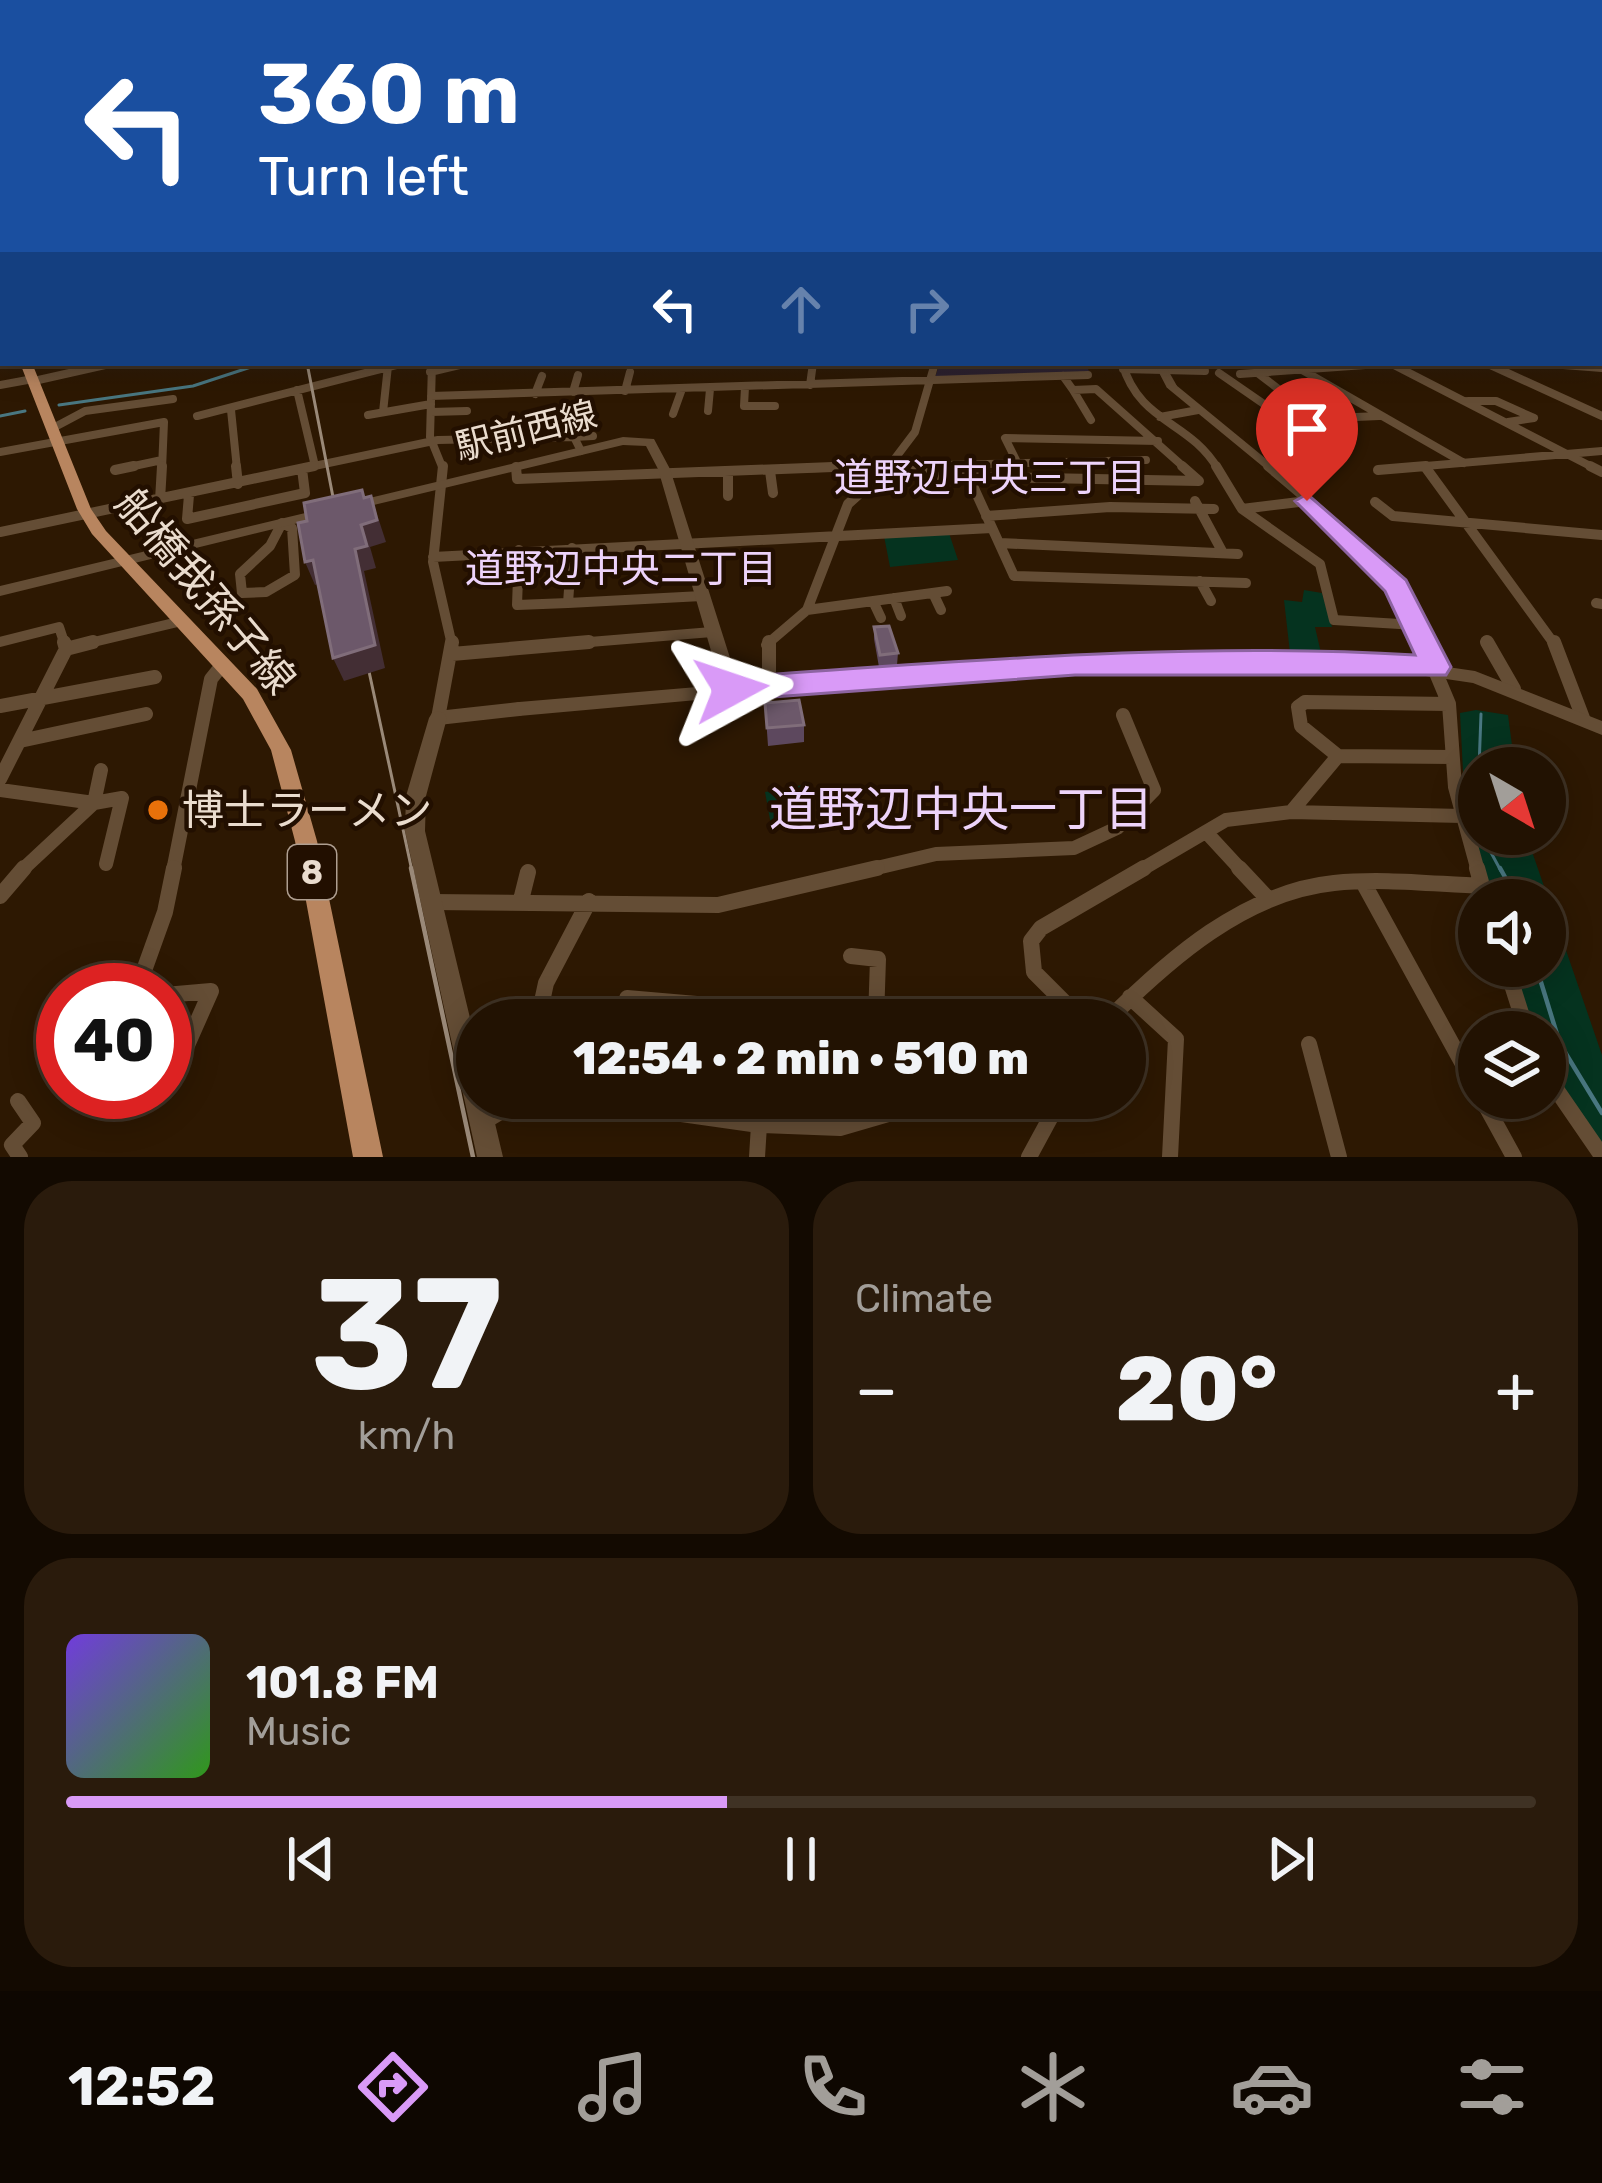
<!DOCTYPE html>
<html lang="en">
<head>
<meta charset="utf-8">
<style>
  body { margin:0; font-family:Rubik,"Noto Sans JP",sans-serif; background:#2a1b0c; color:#f1f3f6; height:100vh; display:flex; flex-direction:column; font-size:45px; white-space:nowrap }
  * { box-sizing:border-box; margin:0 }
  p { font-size:39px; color:#a29e99 }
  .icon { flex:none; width:66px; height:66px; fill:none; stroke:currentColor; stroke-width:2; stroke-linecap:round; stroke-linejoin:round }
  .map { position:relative; height:1157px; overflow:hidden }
  .panel { display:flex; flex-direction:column; gap:24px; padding:24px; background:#130a01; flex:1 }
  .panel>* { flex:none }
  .top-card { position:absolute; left:0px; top:0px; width:1602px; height:366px; box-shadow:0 6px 30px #0003,0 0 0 3px #3f3224; background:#1a4fa0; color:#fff; overflow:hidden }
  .needle { width:78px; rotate:141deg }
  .tools { position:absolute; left:1458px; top:747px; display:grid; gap:24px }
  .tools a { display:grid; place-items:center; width:108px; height:108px; border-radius:50%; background:#221202; box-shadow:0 6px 30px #0003,0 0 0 3px #3f3224; font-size:60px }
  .speed { position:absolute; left:36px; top:963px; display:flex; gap:24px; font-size:60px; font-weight:700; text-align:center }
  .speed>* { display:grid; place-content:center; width:156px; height:156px; border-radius:50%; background:#221202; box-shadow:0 6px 30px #0003,0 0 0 3px #3f3224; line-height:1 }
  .speed .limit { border:18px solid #d22; background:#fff; color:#111 }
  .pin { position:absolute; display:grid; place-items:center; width:102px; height:102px; color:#fff; margin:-123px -51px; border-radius:50% 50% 50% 0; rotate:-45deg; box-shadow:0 0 12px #0007 }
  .pin .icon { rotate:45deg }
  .me { position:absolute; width:132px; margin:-66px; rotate:85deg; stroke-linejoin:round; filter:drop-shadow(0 0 9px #0008) }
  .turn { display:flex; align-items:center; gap:42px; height:252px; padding:0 60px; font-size:54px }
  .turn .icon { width:156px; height:156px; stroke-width:2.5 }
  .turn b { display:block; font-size:84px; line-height:102px }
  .lanes { display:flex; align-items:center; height:114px; padding:0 60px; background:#0003; justify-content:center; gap:60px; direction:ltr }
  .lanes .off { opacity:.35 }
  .big { font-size:90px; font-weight:800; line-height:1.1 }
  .panel .card { flex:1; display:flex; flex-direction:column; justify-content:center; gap:18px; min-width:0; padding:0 42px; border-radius:48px; background:#2a1b0c }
  .panel .dial { align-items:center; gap:0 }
  .dial b { font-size:156px; line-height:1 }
  .song { display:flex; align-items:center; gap:36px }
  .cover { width:144px; height:144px; border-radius:18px; background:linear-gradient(135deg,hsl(260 70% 55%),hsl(110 70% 35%)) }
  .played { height:12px; border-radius:6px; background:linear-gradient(90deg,#d99af7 45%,#3f3224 45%) }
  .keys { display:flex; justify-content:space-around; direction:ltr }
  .heat { display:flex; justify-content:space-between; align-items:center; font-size:66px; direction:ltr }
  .panel .tiles { flex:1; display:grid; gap:24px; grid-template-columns:1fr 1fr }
  .card:last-child { grid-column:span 2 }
  .trip { position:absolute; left:456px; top:999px; width:690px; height:120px; border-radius:60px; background:#221202; box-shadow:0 6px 30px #0003,0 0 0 3px #3f3224; font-weight:800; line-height:120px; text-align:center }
  .dock { display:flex; height:192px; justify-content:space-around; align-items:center; background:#0e0701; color:#a29e99 }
  .dock .icon { width:84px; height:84px }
  .dock .selected { color:#d99af7 }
  .dock b { font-size:54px; color:#f1f3f6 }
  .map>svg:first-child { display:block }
  .education { fill:#2b202e }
  .green { fill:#05331f }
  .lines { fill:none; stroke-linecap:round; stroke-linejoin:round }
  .stream-far1 { stroke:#497781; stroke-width:3 }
  .stream { stroke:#497781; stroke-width:4.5 }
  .street-far3 { stroke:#644d35; stroke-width:8 }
  .street-far2 { stroke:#644d35; stroke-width:10 }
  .street-far1 { stroke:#644d35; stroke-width:14 }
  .street { stroke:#644d35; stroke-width:16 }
  .secondary { fill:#644d35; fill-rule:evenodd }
  .primary { fill:#b8855f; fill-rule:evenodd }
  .rail-far1 { stroke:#9a8978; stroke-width:3 }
  .rail { stroke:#9a8978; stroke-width:4.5 }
  .wall { fill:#5d485e }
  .shaded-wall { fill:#432e34 }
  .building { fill:#6c586a; stroke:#806d7a; stroke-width:3 }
  .route { fill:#d99af7; stroke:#8d64a1; stroke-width:3 }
  .food-dot { fill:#e8710a; stroke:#220f00; stroke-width:4.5 }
  .labels { text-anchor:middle; stroke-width:9; stroke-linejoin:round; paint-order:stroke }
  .shield { fill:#220f00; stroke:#ae9e90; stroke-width:3 }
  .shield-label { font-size:33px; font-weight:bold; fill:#eadcce }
  .street-label { font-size:36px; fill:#eadcce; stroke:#220f00 }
  .neighbourhood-label { font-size:39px; fill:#edd3fa; stroke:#220f00 }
  .near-street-label { font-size:42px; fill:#eadcce; stroke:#220f00 }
  .near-poi-label { font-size:42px; fill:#eadcce; stroke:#220f00; text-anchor:start }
  .near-neighbourhood-label { font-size:48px; fill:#edd3fa; stroke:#220f00 }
</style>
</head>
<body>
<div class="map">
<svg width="1602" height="1157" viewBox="0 0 1602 1157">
  <rect width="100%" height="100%" fill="#2d1802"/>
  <path class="education" d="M940,363H1085L1090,373L935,377Z"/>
  <path class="green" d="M949,533L958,560L890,567L884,536Z
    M1304,590L1322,593L1332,627H1315L1321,653H1290L1284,600L1302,602Z
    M1476,710L1508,715L1515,768H1479V834H1526L1602,1055V1145L1545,1058V1032H1533L1512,966H1545V900H1492L1464,791L1460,713Z
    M808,784L815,819L771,825L765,792Z"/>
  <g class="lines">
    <path class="stream-far1" d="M59,405L193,386L263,363
      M0,416L25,411
      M1479,768L1481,714
      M1490,834L1488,847L1501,871"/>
    <path class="stream" d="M1500,868L1505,877
      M1509,883L1518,900
      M1536,966L1560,1044L1602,1113"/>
    <path class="street-far3" d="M432,363L430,437L443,469
      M1122,363C1140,424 1189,420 1218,469
      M1290,363L1464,463
      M1390,363L1596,469
      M1486,363L1602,416
      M1537,363L1602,368
      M1123,369L1205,371
      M430,372L468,363
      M1219,373L1287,420L1379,416
      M1240,374L1394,363
      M1259,374L1316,418
      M1063,376L1073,390L1096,389L1186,469
      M34,381L114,363
      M0,385L33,379
      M810,385L813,363
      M1171,386L1272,469
      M745,387L744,406H775
      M297,390L315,466
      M1073,390L1091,420
      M625,391L630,372
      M573,392L578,375
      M535,394L542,376
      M431,396L1088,375
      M1468,401H1496L1534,418L1508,422
      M231,410L237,469
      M708,411L710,389
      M383,412L388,366
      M431,412L467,411
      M673,414L682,389
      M368,415L431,404
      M197,416L404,363
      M1160,417L1198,410
      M1287,420L1284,424L1313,444
      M53,428L85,411L173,399
      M574,437L593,436
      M0,452L164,422L162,469
      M1016,460L1005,438L1158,441
      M923,463L926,469
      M120,469L162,460
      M300,469L438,440L574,437L581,451
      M781,469L1146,460
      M887,469L915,432L935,363
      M1390,469L1602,451"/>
    <path class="street-far2" d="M236,466L238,484
      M443,466L433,562L452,645
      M924,466L929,476L1199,481L1182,466
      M1216,466L1242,509L1320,564L1334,620L1416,625
      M1268,466C1330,517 1393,571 1425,645
      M1590,466L1602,472
      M516,467L517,479L859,466
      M1426,468L1555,645
      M115,470L134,466
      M1378,470L1426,466
      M770,471L773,493
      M728,473V496
      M968,475L1014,576L1246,583
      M189,495L187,519L305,493L302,469
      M160,500L162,466
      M1195,501L1223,553
      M1375,502L1393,516L1602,535
      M1242,509L1307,501
      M986,516L1110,507L1214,509
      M282,523L292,528L295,575L266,592L242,593L240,574L270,546Z
      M0,532L314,466
      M999,543L1238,554
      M519,550L517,605L568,603L572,548
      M433,557L992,528
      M1200,581L1211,601
      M933,593L941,610
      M894,598L901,616
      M873,601L881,618
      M568,603L702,596
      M1596,603L1602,604
      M807,610L947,591
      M1486,641L1489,645
      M0,642L59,627L65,645
      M81,645L182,621
      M553,645L712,632
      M766,645L807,610L848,504L890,466"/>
    <path class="street-far1" d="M452,642L438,718L519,709
      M769,642V685
      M1423,642L1449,704L1455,787L1478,871
      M1487,642L1514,689
      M1554,642L1583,718
      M66,649L93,642
      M452,654L589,642
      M1449,704L1305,702L1298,707L1301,726L1338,756L1453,757
      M0,706L155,677
      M20,741L146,714
      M0,779L66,649L64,642
      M0,790L94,803L101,770
      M1291,812L1338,756
      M1206,832L1242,871
      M21,871L94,803L122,798L106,864
      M173,871L211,679L223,664
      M864,871L936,854L1074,848L1117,828L1154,790L1123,715
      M1139,871L1226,820L1291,812L1462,816"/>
    <path class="street" d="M1239,868L1269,900
      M1477,868L1486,900
      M1364,884L1514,1157
      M0,896L24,868
      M521,900L528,872
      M431,902L718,905L877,868
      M851,956L878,959L876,1019
      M1506,966L1527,1032
      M137,990L165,912L174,868
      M165,995L211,991L180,1061
      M1130,997L1176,1039L1170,1157
      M627,998L881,1020
      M538,1020L546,983L589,901
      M1082,1020L1034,972L1031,941L1041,928L1144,868
      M1108,1020C1169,959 1245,892 1334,883C1383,878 1433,884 1482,886
      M1309,1044L1339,1157
      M1545,1073L1602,1156
      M18,1101L33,1123L12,1145L20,1157
      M726,1118L727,1098
      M485,1121L522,1099L583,1100L759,1125L840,1128L943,1098
      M757,1157L759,1125
      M1029,1157L1061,1098"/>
    <path class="secondary" d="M0,252H3V258H0Z
      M1154,363H1164L1177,386L1175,388H1167Z
      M623,437L654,439L670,469L738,683L965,664L1365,655L1475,671L1602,721V735L1473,683L1365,667L965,676L519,716L513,714L510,709L513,704L519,702L721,685L658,469L646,446L623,445L357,509L350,505L357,501Z
      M322,509L327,510L329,513L327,516L0,596V586Z
      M438,711L444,713L447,718L426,796L425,831L477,1047V1098H489L503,1157H477L405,831L406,796L429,718L432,713Z"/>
    <path class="primary" d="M0,297L3,298V311L0,310Z
      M20,363H32L91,509L106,531L257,689L291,750L317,841L383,1157H353L295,841L271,750L243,699L92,534L77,509Z"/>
    <path class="rail-far1" d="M307,363L339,528
      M362,639L412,871"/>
    <path class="rail" d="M411,868L473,1157"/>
  </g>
  <path class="wall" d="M874,627L898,653L897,665L879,667L874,639Z
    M765,703L804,725V742L768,746Z"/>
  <path class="shaded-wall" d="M371,496L386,542L370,547L376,568L364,571L385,668L344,681L333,658L355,549Z
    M313,560L324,582L315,585L305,562Z"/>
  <path class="building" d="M362,490L364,498L371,496L377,520L361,525L367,546L355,549L375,645L333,658L313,560L305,562L298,523L307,521L304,503Z
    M889,626L898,653L880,655L874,627Z
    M799,700L804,725L767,728L765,703Z"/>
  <linearGradient id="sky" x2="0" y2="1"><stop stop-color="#190d01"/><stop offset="0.58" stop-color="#463d39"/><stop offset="1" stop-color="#463d39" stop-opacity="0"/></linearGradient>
  <rect width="1602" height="383" fill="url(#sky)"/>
  <path class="route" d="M1307,494L1406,580L1451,667L1446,675H1075L731,700L715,689L731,677C958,662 1186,641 1415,655L1385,591L1295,501Z"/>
  <circle class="food-dot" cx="158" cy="810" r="12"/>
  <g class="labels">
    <rect class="shield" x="288" y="845" width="48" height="54" rx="9"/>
    <g class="shield-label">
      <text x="312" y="884">8</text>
    </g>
    <g class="street-label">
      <text transform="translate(526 430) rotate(-14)" y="13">駅前西線</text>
    </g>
    <g class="neighbourhood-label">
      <text x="990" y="491">道野辺中央三丁目</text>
      <text x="621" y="582">道野辺中央二丁目</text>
    </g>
    <g class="near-street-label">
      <text transform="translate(206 591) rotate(50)" y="15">船橋我孫子線</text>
    </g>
    <g class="near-poi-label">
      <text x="182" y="825">博士ラーメン</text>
    </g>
    <g class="near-neighbourhood-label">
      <text x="961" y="826">道野辺中央一丁目</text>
    </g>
  </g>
</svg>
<div class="tools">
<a><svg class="needle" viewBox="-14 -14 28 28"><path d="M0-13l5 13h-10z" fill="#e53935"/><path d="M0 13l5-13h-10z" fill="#a29e99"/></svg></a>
<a><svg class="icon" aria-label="sound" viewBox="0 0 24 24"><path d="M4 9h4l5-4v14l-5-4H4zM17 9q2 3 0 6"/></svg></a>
<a><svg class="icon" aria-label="layers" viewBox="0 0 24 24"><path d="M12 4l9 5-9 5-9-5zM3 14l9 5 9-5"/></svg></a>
</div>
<div class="speed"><div class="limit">40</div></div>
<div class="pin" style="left:1307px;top:501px;background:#d93025"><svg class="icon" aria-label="arrive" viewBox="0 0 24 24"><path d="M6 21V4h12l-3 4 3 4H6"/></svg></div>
<svg class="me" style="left:731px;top:689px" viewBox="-20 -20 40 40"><path d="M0-17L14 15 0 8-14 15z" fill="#d99af7" stroke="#fff" stroke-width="4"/></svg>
<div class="trip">12:54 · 2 min · 510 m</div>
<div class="top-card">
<div class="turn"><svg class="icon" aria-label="left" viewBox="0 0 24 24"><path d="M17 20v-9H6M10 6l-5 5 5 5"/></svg><div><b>360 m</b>Turn left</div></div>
<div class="lanes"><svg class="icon" aria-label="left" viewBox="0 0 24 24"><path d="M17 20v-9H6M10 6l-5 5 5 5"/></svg><svg class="icon off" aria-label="ahead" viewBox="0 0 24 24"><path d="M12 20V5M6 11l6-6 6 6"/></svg><svg class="icon off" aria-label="right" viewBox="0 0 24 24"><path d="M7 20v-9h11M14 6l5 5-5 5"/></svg></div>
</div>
</div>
<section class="panel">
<div class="tiles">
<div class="card dial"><b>37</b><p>km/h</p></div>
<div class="card"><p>Climate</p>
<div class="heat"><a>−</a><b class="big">20°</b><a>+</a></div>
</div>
<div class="card">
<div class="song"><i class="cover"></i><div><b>101.8 FM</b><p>Music</p></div></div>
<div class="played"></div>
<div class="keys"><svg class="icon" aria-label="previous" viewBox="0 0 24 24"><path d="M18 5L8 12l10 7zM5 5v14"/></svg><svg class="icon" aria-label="pause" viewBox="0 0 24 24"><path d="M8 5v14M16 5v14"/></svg><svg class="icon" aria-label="next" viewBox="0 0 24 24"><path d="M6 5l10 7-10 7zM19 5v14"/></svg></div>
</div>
</div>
</section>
<nav class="dock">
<b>12:52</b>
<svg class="icon selected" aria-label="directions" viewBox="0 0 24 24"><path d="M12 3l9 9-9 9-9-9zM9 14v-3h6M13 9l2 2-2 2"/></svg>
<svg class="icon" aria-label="music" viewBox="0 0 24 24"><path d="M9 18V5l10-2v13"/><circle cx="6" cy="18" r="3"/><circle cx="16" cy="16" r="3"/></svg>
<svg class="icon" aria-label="phone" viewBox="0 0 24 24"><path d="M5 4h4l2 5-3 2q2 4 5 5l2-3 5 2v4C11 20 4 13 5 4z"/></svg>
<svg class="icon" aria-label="climate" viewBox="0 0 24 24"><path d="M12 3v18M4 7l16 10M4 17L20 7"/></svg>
<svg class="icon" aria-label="car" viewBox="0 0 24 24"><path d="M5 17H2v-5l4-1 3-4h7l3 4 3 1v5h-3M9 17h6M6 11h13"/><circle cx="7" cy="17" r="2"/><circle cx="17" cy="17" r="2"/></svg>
<svg class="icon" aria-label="filters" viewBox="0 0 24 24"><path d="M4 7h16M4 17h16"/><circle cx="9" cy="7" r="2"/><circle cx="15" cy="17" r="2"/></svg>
</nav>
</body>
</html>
